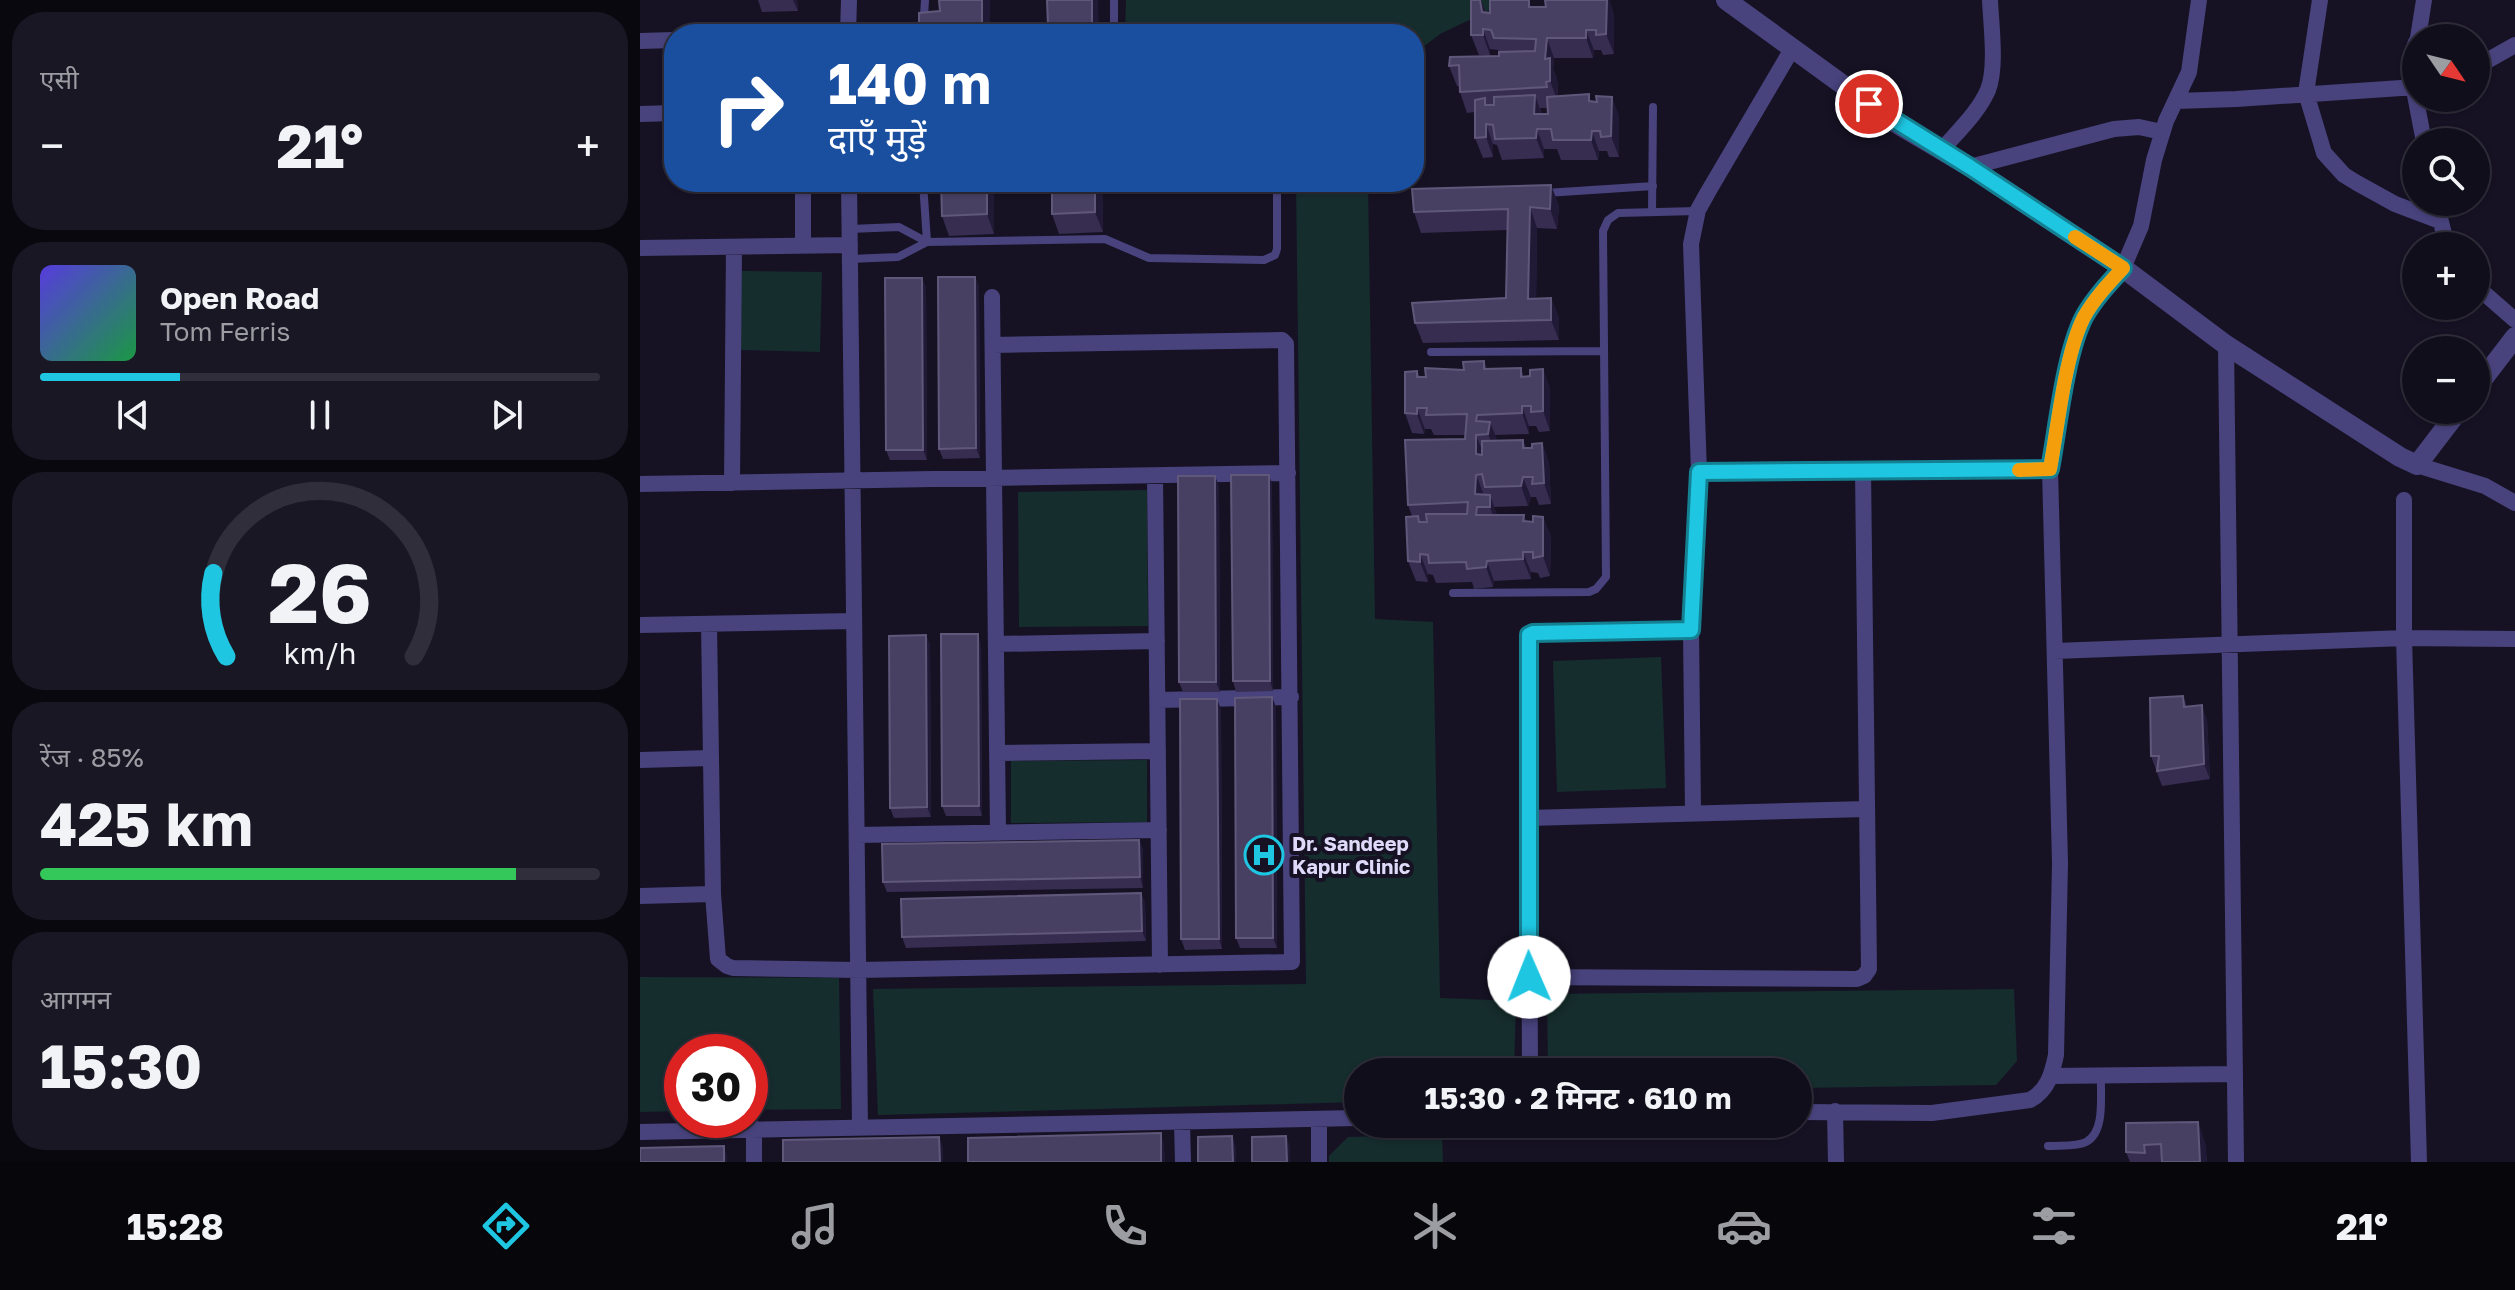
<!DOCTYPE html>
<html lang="hi">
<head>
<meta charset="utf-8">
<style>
  body { margin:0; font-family:"Golos Text","Noto Sans Devanagari",sans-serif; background:#191724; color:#f1f3f6; height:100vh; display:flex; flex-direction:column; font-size:30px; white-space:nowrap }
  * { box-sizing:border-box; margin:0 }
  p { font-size:26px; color:#9c9ca3 }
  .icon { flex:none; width:44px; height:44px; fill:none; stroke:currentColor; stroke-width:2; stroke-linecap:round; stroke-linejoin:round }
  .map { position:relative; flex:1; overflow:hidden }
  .panel { display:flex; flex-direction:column; gap:12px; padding:12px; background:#09080f; width:640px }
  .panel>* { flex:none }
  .hud { position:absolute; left:24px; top:24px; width:760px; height:168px; border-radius:32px; box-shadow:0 2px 6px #0004,0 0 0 2px #302e3a; background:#1a4fa0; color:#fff; overflow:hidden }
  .needle { width:52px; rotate:125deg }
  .tools { position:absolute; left:1762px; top:24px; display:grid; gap:16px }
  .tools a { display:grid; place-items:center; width:88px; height:88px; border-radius:50%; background:#100e1b; box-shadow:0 2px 6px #0004,0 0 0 2px #302e3a; font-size:40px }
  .speed { position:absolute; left:24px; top:1034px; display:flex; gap:16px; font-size:40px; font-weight:700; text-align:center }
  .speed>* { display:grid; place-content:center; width:104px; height:104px; border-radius:50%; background:#100e1b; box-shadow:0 2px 6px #0004,0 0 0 2px #302e3a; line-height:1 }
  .speed .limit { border:12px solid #d22; background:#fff; color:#111 }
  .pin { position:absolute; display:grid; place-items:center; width:68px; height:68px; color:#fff; margin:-34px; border:4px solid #fff; border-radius:50%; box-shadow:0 2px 8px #0007 }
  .me { position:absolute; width:88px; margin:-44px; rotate:359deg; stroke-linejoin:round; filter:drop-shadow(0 0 6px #0008) }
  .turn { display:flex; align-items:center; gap:28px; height:168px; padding:0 32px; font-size:36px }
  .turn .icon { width:104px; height:104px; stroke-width:2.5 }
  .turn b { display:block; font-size:56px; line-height:68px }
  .big { font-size:60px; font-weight:700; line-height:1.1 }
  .panel .card { flex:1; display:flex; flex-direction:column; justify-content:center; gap:12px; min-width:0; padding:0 28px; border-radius:32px; background:#191724 }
  .panel .dial { align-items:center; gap:0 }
  .dial svg { height:208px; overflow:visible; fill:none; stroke:#302e3a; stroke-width:7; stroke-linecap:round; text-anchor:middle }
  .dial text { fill:#f1f3f6; stroke:none }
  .song { display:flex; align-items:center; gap:24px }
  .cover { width:96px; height:96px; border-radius:12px; background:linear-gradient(135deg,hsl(250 70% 55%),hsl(140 70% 35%)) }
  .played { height:8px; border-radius:4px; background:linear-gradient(90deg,#1ec6e2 25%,#302e3a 25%) }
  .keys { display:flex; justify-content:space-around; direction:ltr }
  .heat { display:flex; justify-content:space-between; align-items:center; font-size:44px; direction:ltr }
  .charge { height:12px; border-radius:6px; background:linear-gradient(90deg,#34c759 85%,#302e3a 0) }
  .trip { position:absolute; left:704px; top:1058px; width:468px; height:80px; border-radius:40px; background:#100e1b; box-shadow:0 2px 6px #0004,0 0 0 2px #302e3a; font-weight:700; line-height:80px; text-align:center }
  .menu { display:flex; height:128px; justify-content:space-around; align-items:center; background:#06060b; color:#9c9ca3 }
  .menu .icon { width:56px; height:56px }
  .menu .on { color:#1ec6e2 }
  .menu b { font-size:36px; color:#f1f3f6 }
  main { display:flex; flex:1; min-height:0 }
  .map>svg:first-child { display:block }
  .green { fill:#162d2d }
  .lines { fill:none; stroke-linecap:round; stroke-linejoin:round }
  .service { stroke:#48437d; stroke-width:8 }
  .minor { stroke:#48437d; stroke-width:16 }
  .tertiary { stroke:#48437d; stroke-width:20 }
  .wall { fill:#362d50; fill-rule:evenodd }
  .shaded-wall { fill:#211a37 }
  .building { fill:#484062; stroke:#60587a; stroke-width:2 }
  .route-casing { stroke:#148193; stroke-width:20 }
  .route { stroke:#1ec6e2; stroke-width:14 }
  .slow { stroke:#f59e0b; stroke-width:14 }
  .labels { text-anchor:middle; stroke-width:8; stroke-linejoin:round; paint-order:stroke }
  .poi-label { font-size:20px; font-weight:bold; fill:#dfdafa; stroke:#161224; text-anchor:start }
</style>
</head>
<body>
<main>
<section class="panel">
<div class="card"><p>एसी</p>
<div class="heat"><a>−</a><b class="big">21°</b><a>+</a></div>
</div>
<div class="card">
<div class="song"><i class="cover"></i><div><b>Open Road</b><p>Tom Ferris</p></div></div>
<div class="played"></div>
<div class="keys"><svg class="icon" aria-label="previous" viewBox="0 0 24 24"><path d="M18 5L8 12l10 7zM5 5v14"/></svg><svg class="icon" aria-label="pause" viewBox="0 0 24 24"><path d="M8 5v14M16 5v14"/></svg><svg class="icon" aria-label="next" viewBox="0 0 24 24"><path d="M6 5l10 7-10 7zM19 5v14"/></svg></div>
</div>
<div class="card dial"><svg viewBox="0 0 100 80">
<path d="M14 69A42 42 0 1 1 86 69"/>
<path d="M14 69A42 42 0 0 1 9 37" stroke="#1ec6e2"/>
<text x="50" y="56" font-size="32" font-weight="700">26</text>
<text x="50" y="72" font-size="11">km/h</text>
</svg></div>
<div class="card"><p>रेंज · 85%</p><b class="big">425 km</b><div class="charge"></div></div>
<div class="card"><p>आगमन</p><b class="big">15:30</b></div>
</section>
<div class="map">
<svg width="1875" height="1162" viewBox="0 0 1875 1162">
  <rect width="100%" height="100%" fill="#161224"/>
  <path class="green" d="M486,0H871L800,34L774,54V34H485Z
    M656,182H728L735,619L793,622L800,998L876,1001L874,1072H718V1102L238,1115L233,989L666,984Z
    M101,271L182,272L180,352L100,350Z
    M507,490L508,626L379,627L378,492Z
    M1021,657L1026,788L917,792L913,661Z
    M507,760V822L371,823V761Z
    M0,977L199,978L201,1109L110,1110V1052H42V1111L0,1112Z
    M1374,989L1377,1061L1356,1085L1158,1088V1072H908L907,994Z
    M802,1135L803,1162H689V1156L708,1137Z"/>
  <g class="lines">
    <path class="service" d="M283,34L285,0
      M474,34V0
      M283,182L287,242
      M906,193L1013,186
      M1012,212L1013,107
      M210,229L259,227L287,242L465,239L509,258L624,260L635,255L637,249V182
      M210,259L258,257L287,242
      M791,352L964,351
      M813,593L949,592L956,589L966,577L963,231L968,220L978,213L1057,211
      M1408,1146C1420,1145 1437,1147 1446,1142C1466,1132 1460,1094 1461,1075"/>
    <path class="minor" d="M1680,0L1666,93L1684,153L1704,175L1717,183L1755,204L1800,221
      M208,34L209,0
      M1778,38L1784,0
      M0,41L34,40
      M1776,42L1770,58V69L1784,142
      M1836,67L1875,45
      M1536,101L1596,99L1776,87
      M0,114L34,113
      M1301,151C1317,132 1338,113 1348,90C1357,67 1351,25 1350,0
      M1330,167L1474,129L1499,127L1522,132
      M209,182L220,1126
      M1796,202L1807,246
      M163,246V182
      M0,248L210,245
      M1836,286L1875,320
      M352,297L358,833
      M1586,345L1596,1162
      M1777,465L1845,486L1875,503
      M1059,472L1410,469
      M515,476L520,965
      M92,483L94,247
      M0,484L648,473
      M1764,500V638L1779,1162
      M69,624L73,894L78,959L87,966L93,968L218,970L652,962L646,344L642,340L353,345
      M0,625L214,621
      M356,644L517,641
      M1415,651L1764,638L1875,639
      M518,700L651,697
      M357,753L518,751
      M0,760L71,758
      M1053,812L1051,630L1059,472L1051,244L1058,210L1068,192L1152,49
      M888,818L1227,809
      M217,835L519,830
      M0,896L73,894
      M889,977L1217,979L1224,976L1229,969L1223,471
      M890,1072L888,638L893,633L1051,630
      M1411,1076L1594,1074
      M1195,1111L1196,1162
      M1158,1112L1292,1113L1390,1100C1408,1090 1412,1074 1416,1055L1420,863L1410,469L1432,351L1444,318L1460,293L1483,268L1501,226L1514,160L1526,121L1549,72L1559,0
      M679,1119V1162
      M542,1122L543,1162
      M114,1128V1162
      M0,1132L718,1118"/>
    <path class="tertiary" d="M1086,0L1254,122L1330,167L1483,268L1586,345L1760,457L1777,465L1819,410
      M1836,388L1875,337"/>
  </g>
  <path class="wall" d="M118,0H157L158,11L122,12Z
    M299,0H350V34H280L279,30L300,11Z
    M953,0H969L974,15V54L963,55L961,50H954L953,58H914L913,69L917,78L918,96L957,102L972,97L979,117V157H969L967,151H959L958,160H921L917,149H904V158L862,160L857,145L853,144V157L843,158L835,138V112L827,113L820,92V86H817L809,66L859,56L858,50L850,49V55H839L831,35L846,13L894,7H906ZM900,108H908V114H902Z
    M354,182V234L309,236L302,216Z
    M462,182L463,232L419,234L412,214Z
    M919,205L917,229L897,228L896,298H911L919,318V340L783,343L775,323L866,298L867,230L781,233L774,212Z
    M335,277L339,287L340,458L303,459L299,449Z
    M282,278L286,288L287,460H250L246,450Z
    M844,361L847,369L881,368L884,377L890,376L903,369L910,389V431L899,432L896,426H889V434L855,435L857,441L883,440L886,448H892L902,443L909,463L911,504L899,505L896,497H891L888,506L854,507L857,515H884L886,521L893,522L903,517L911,537L910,576L900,578L898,573L891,572V579L854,581L853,587L834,589L832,582L796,583L793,575L788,574V582L776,581L768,561L772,516L768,505L825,439V435H794L791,429H785L784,434L772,433L765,413L777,371L780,377H786L824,370Z
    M629,475L632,485L633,691L596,692L593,681Z
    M579,486L580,692H543L539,682Z
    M286,635L290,646L291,817L254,818L250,808Z
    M341,644L342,816H306L302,806Z
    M1543,696L1547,707L1567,720L1570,779L1522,786L1511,756Z
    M632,697L636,707L637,948H600L596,938Z
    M581,709L582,949L545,950L541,939Z
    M499,840L503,850V888L247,892L243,882Z
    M501,893L505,903L506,941L266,948L262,937Z
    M1486,1123L1565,1142L1567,1162H1490L1486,1152Z"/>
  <path class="shaded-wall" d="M153,0H157L158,11Z
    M342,0H350V34L342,25Z
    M452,0H458L459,34H452Z
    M840,0H841L847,15L849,32L842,12Z
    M967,0H969L974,15V54L966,34Z
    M843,29L850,49V55L843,35Z
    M946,30L954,50L953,58L946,38Z
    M907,38L914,58L913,69L917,78L918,102L910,81L905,59Z
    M895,95L902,115L894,114Z
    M972,97L979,117V157L971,136Z
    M846,124L853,144V157L846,137Z
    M897,129L904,149V158L896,138Z
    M952,131L959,151L958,160L951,140Z
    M347,182H354V234L347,214Z
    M455,182H462L463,232L455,212Z
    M911,185L919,205L917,229L910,209Z
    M890,207L897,228L896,319L888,299Z
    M335,277L339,287L340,458L336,448Z
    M282,278L286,288L287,460L283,450Z
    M911,298L919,318V340L911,320Z
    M903,369L910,389V431L903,411Z
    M882,406L889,426V434L882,413Z
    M777,408L785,429L784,434L777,414Z
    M850,422L858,442L856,455L848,434Z
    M836,435L844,455L836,454Z
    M902,443L909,463L911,504L904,483Z
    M629,475L632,485L633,691L630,681Z
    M836,475L844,495L835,494Z
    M575,476L579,486L580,692L576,682Z
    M883,477L891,497L888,506L881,486Z
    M850,495L857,515V528L850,507Z
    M903,517L911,537L910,576L903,556Z
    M883,552L891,572V579L883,559Z
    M780,554L788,574V582L780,562Z
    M847,561L854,581L853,587L846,567Z
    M338,634L341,644L342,816L339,806Z
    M286,635L290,646L291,817L287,807Z
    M632,697L636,707L637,948L633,938Z
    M577,699L581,709L582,949L579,939Z
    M1562,705L1567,720L1570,779L1564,764Z
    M499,840L503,850V888L500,877Z
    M501,893L505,903L506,941L502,931Z
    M1558,1122L1565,1142L1567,1162H1560Z
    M521,1133L524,1144L525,1162H521Z
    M592,1136L596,1147V1162H593Z
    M646,1136L650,1146V1162H647Z
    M299,1137L303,1147V1162H300Z
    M84,1146L87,1156V1162H84Z"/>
  <path class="building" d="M299,0H342V25L350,34H300V30H279V13L300,11Z
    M407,0H452V34H399L408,25Z
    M831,0H840L842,12L850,13V0H889V7H906L905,0H967L966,34L956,35V30H946V38H907L905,59L910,58V81L906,82L907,87L820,92L819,65L809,66L810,57L859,56V52L895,51L896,39L854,38L851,30L843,29V35H831Z
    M387,31L388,34H361L360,32Z
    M949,94V101L957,102L956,96L972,97L971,136L961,137L960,131H952L951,140H913L911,129H897L896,138L855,139L853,125L846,124V137L835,138V100L845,98V105H854V97L895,95L894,114H908L907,97Z
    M301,182H347V214L302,216Z
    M412,182H455V212L412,214Z
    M911,185L910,209L890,207L888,299L911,298V320L775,323L772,303L866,298L868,209L774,212L772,189Z
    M298,277H335L336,448L299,449Z
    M245,278H282L283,450H246Z
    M844,361V369L881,368V377L890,376V370L903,369V411L891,412V406H882V413L837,415L836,421L850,422L848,434L836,435V454L842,455V441L883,440V448H892V444L902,443L904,483L892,484L893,477H883L881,486L845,487L842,474L836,475L835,494L850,495V507H837L836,515H884L883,521L893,522V516L903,517V556L893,558V552H883V559L847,561L846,567L827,569L826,562L789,563L788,555L780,554V562L768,561L766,517L778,516L779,522H787L786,514H827L828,502L768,505L765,440L825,439L827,414L786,415L787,408H777V414L765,413V372L777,371V377H786L785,368L824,370L823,362Z
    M591,475H629L630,681H593Z
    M538,476H575L576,682H539Z
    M301,634H338L339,806H302Z
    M286,635L287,807L250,808L249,636Z
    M1543,696L1544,707L1562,705L1564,764L1517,771L1519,756H1511L1510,698Z
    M632,697L633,938H596L595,698Z
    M540,699H577L579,939H541Z
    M499,840L500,877L243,882L242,844Z
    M501,893L502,931L262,937L261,899Z
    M1558,1122L1560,1162H1522L1521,1144L1504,1145L1505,1153L1486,1152V1123Z
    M521,1133V1162H328V1138Z
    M592,1136L593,1162H558V1137Z
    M646,1136L647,1162H612V1137Z
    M299,1137L300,1162H143V1140Z
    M84,1146V1162H0V1148Z"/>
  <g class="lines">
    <defs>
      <path id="route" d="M889,977V635L893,633L1051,630L1059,472L1410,469C1418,426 1425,354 1444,317C1454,299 1469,283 1483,268L1330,167L1229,104"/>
    </defs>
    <use href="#route" class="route-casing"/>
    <use href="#route" class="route"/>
    <path class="slow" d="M1379,470L1410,469C1418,426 1425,354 1444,317C1454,299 1469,283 1483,268L1435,237"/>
  </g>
  <defs>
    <symbol id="hospital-ring" viewBox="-11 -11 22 22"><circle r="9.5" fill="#161224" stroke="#1ec6e2" stroke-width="1.5"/><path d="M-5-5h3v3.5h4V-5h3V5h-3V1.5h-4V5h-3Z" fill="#1ec6e2"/></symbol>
  </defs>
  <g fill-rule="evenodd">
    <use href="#hospital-ring" x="602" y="833" width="44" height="44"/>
  </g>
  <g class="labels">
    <g class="poi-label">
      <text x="652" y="851">Dr. Sandeep<tspan x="652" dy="23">Kapur Clinic</tspan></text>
    </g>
  </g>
</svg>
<div class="tools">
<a><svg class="needle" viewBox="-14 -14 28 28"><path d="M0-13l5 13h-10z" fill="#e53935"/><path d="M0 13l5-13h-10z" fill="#9c9ca3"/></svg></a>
<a><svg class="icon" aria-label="search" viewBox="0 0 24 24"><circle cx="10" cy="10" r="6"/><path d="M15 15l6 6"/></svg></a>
<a>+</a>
<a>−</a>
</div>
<div class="speed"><div class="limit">30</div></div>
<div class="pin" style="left:1229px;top:104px;background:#d93025"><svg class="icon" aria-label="arrive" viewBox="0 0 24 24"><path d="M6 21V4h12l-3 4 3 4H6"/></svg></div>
<svg class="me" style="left:889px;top:977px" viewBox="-20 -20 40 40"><circle r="19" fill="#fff"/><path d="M0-13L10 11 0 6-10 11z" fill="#1ec6e2"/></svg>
<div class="trip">15:30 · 2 मिनट · 610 m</div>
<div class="hud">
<div class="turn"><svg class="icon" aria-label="right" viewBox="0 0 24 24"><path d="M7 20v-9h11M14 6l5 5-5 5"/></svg><div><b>140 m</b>दाएँ मुड़ें</div></div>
</div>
</div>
</main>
<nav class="menu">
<b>15:28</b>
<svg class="icon on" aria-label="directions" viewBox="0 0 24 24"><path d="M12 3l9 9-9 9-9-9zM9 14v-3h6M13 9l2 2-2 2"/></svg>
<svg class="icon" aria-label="music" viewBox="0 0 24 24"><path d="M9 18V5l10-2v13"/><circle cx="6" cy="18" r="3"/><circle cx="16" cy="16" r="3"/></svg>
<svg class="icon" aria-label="phone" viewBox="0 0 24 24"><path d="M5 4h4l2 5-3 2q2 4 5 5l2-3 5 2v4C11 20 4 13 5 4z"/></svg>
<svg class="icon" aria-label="climate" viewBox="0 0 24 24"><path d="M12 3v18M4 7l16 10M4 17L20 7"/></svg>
<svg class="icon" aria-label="car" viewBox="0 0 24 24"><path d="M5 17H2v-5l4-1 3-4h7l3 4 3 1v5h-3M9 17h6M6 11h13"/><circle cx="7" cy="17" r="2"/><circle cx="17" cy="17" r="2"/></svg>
<svg class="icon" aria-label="filters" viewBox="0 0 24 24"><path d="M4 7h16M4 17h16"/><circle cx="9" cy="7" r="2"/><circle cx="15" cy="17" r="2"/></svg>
<b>21°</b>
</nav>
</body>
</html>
